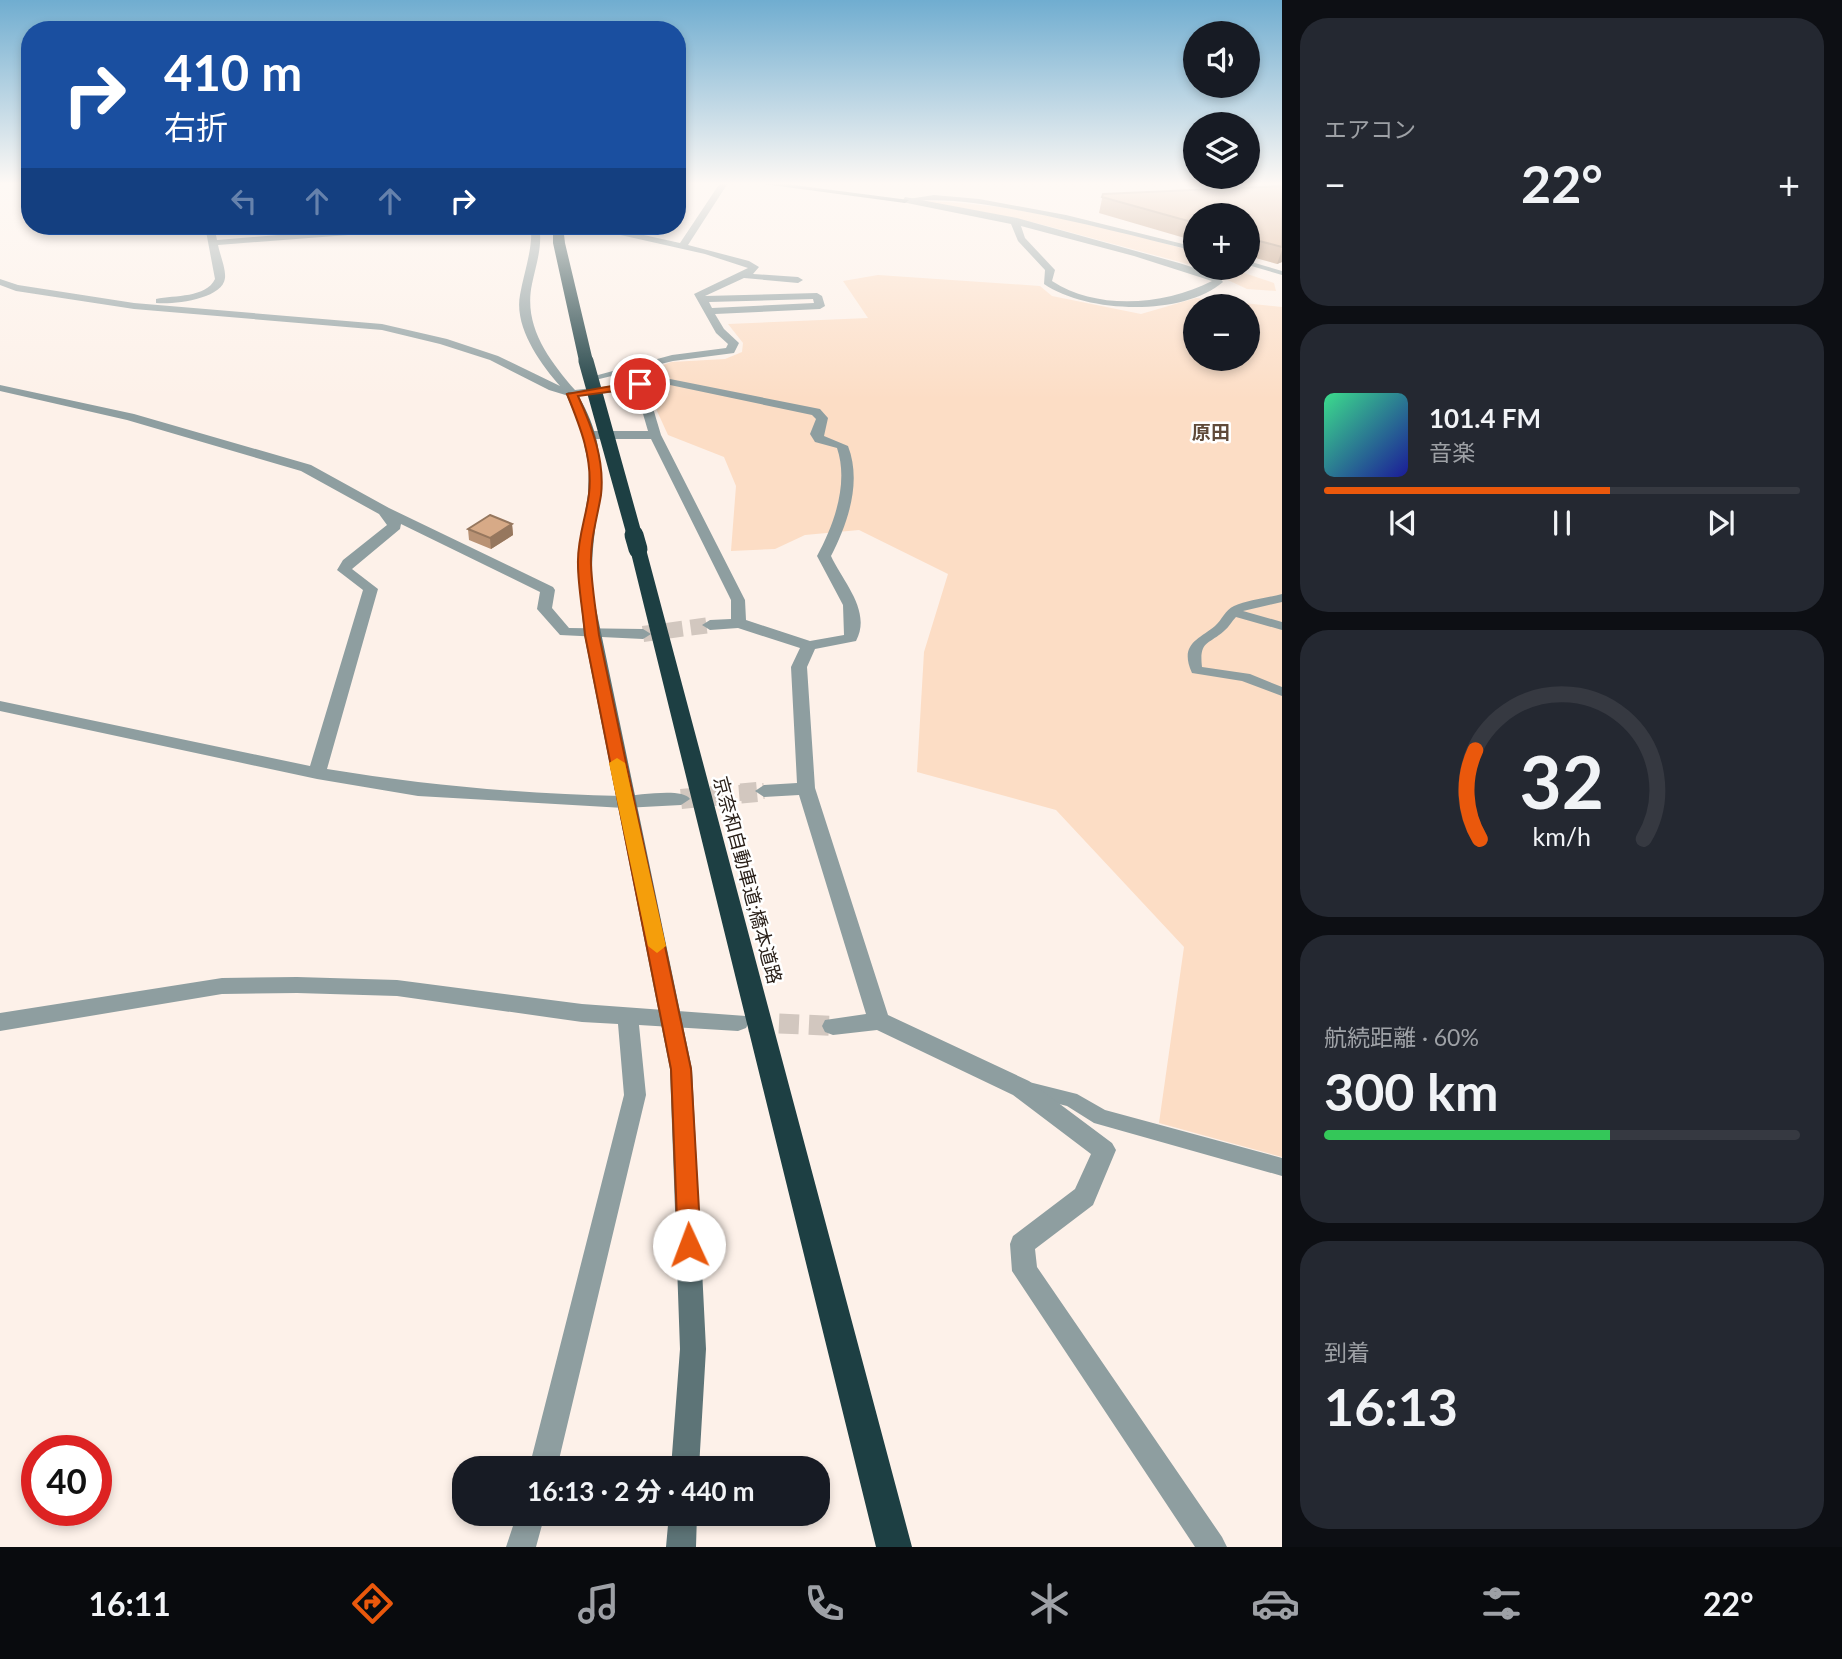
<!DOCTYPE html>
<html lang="ja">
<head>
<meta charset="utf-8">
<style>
  body { margin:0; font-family:Lato,"Noto Sans JP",sans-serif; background:#242831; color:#f1f3f6; height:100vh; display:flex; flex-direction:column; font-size:26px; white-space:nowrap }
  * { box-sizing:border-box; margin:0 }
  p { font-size:23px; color:#9ea1a6 }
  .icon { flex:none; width:38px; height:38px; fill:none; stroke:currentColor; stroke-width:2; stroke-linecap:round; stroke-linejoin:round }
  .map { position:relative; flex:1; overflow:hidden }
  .details { display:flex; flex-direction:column; gap:18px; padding:18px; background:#0d0f14; width:560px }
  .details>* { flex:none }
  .guide { position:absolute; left:21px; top:21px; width:665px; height:214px; border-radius:28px; box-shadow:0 4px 10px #0003; background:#1a4fa0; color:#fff; overflow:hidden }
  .buttons { position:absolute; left:1183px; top:21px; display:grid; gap:14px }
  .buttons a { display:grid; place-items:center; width:77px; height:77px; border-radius:50%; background:#171b24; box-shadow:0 4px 10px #0003; font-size:35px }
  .speed { position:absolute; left:21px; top:1435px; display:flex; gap:14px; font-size:35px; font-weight:700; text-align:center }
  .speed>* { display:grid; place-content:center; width:91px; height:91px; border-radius:50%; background:#171b24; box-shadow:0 4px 10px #0003; line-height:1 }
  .speed .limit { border:10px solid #d22; background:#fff; color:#111 }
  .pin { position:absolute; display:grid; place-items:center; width:60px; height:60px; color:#fff; margin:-30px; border:4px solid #fff; border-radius:50%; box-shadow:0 2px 7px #0007 }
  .me { position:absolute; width:77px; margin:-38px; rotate:358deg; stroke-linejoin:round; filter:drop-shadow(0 0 5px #0008) }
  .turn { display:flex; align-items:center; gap:24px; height:147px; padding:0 28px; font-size:32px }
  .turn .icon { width:91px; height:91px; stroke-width:2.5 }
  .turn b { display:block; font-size:49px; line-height:60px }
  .lanes { display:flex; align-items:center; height:66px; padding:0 28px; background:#0003; justify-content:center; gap:35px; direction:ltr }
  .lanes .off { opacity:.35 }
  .big { font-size:52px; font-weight:700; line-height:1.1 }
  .details .card { flex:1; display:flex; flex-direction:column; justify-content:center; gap:10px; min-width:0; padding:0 24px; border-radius:28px; background:#242831 }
  .details .dial { align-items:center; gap:0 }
  .dial svg { height:182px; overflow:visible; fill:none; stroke:#363941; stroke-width:7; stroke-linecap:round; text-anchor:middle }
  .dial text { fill:#f1f3f6; stroke:none }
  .song { display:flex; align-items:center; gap:21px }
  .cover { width:84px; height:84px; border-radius:10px; background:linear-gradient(135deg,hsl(150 70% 55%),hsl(240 70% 35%)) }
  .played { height:7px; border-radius:4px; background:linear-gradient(90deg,#ea580c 60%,#363941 60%) }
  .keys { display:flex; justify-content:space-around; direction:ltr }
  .heat { display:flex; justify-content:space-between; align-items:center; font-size:38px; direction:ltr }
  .charge { height:10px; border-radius:5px; background:linear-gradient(90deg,#34c759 60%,#363941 0) }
  .trip { position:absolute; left:452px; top:1456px; width:378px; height:70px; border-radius:28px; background:#171b24; box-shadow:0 4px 10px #0003; font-weight:700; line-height:70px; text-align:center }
  .dock { display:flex; height:112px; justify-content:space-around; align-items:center; background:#090b0e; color:#9ea1a6 }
  .dock .icon { width:49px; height:49px }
  .dock .selected { color:#ea580c }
  .dock b { font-size:32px; color:#f1f3f6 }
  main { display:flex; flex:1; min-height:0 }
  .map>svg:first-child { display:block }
  .green { fill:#fcddc5; fill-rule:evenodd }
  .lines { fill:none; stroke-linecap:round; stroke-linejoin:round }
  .street-tunnel-far1 { stroke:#d2c7bf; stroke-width:16; stroke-dasharray:16 8; stroke-linecap:butt }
  .street-tunnel { stroke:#d2c7bf; stroke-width:20; stroke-dasharray:20 10; stroke-linecap:butt }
  .lane { fill:#8e9ea0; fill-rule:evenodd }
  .street { fill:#8e9ea0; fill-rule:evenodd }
  .secondary { fill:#5d7477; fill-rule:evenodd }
  .highway { fill:#1d3f43; fill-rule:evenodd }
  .highway-bridge-far1 { stroke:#1d3f43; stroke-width:15 }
  .highway-bridge { stroke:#1d3f43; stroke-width:19 }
  .wall { fill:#b99274 }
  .shaded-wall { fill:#96775e }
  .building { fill:#d7aa87; stroke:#96775e; stroke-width:2 }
  .route { fill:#ea580c; stroke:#983908; stroke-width:2 }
  .slow { fill:#f59e0b }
  .labels { text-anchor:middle; stroke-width:5; stroke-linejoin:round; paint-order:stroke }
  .far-quarter-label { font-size:19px; font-weight:bold; fill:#604a39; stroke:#fff }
  .street-label { font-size:19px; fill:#281e17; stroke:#fff }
</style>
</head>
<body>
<main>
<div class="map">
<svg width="1282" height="1547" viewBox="0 0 1282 1547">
  <rect width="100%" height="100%" fill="#fdf1e9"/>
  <path class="green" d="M923,201C1015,203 1107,227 1195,252V266L1036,223Z
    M1202,268H1229L1274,283L1276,291L1247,289Z
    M878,275L1040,286L1052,296L1141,314L1196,298L1282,307V1157L1159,1123L1184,947L1056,810L917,772L924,652L948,574L859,530L805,535L775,549L731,551L736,486L724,457L668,435L640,374L671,362L725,359L742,352L743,343L728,324L868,318L843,281ZM1195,306H1248V359H1195Z"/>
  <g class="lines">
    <path class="street-tunnel-far1" d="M643,634L710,625
      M739,793L764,791"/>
    <path class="street-tunnel" d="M681,799L757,792
      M749,1022L833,1026"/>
    <path class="lane" d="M934,195L979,199L1066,215L1195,247V251C1138,237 1081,222 1022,211C983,204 945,197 905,202L902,200Z
      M1248,261L1282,271V275L1248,265Z
      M1282,594V602L1243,611L1282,622V630L1236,617C1232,621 1229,627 1224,631C1208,645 1199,641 1202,667L1250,674L1282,687V696L1242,681L1192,673C1179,644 1198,640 1215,626C1222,620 1225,610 1234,606C1248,600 1267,598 1282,594Z
      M1029,1082L1077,1094L1105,1110L1282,1158V1176L1094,1123L1067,1106L1023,1095L1020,1090L1023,1085Z"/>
    <path class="street" d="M720,183H728L688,245L749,261L759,267L753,274L798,277L803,280L798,283L744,278L705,296L817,293L822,296L825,306L820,309L715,314L724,329L739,343L734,353L673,361L587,382V378L672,355L726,348L728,344L716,333L694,294L748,268L705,254L594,229L595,226H603L680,243ZM813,299L814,303L712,308L709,302Z
      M905,197L1017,218L1179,263L1217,275L1223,282C1182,317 1086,313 1044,284L1045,270L1018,241L1011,224L902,202ZM1021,226L1134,256L1212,281C1165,305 1098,311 1052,281L1055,270L1025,238Z
      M205,226H214L217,240L386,226L374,233L218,245C220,255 226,269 225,278C223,299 173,305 156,303V299C175,295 206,298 215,279Z
      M531,226H539C543,245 536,265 532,284C523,326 549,360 575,390L670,379L820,409L828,418L824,436L848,446C862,482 848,523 831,556C843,582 872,611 856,641L815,649L807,667L815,788L888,1015L1029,1081L1112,1143L1116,1150L1093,1205L1035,1249L1037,1267L1222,1537L1227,1547H1195L1012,1271L1010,1244L1013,1236L1075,1189L1091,1154L1013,1095L877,1030L833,1035L825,1032L822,1026L825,1020L866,1014L799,795L764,797L755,791L764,785L797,783L791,667L800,648L738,628L710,630L702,625L710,620L731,619V600L651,439H589L583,435L589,431H648L636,390L572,397L549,390L490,360L440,344L382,330L134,309L16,291L0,285V279L18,285L134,303L382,324L447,339L498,356L560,386C540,363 514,327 520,295C524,272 533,249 531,226ZM670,385L812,415L816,419L810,434L815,442L837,448C849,483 834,525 817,556L843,605L844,635L810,641L746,620L745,600L661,435L647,388Z
      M0,385L134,414L311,465L389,508L553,587L555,590L552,608L569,628L643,629L651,634L643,639L560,635L537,609L540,592L401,524L400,529L352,569L378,589L327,769C424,785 524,794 622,796C637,796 682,787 690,799L681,805L624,808L418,796L317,779L0,711V701L310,766L363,590L337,570L343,560L387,525L379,514L301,471L127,420L0,391Z
      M297,977L397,980L582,1004L746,1016L749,1022L746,1028L738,1031L639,1025L646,1095L557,1468H529L624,1095L618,1024L582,1022L397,996L297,993L222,994L0,1031V1013L222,978Z
      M517,1514H545L536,1547H506Z"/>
    <path class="secondary" d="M756,183H778L909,200L905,203Z
      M568,392H576C625,471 583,519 594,599L692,1069L706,1349L699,1468H671L680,1349L670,1069L584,634L577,564L588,494L589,468L581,429L566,394Z
      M669,1514H697L696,1547H666Z"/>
    <path class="highway" d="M553,226H563L565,243L593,361L591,364L579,361L553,243Z
      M638,544L646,549L912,1547H876L630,549Z"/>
    <path class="highway-bridge-far1" d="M586,361L635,537"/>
    <path class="highway-bridge" d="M634,535L638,549"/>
  </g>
  <path class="wall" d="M1282,186V262L1277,264L1248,256V215H1195V241L1099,213L1103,194Z
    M512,524L513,535L491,549L469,540L468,529Z"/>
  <path class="shaded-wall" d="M1282,250V262L1277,264Z
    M512,524L513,535L491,549L490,538Z"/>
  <path class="building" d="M1282,186V247L1248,238V215H1195V223L1102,197L1103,194Z
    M490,515L512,524L490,538L468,529Z"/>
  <linearGradient id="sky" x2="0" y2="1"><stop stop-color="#70add0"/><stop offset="0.46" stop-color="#fef9f5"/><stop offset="1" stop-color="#fef9f5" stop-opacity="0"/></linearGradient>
  <rect width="1282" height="399" fill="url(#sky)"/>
  <path class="route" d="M640,381L644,382V387L578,396C592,427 605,460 601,495C597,519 590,540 591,565C592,588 596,612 599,635L691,1069L701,1245L697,1253L689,1256L681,1253L678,1245L671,1069L585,635C583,611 578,587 578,564C577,539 586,518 589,494C593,458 580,426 567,394Z"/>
  <path class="slow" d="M617,758L625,763L666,946L657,953L648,946L609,763Z"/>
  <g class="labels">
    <g class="far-quarter-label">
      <text x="1211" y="439">原田</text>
    </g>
    <g class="street-label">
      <text transform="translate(748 880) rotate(75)" y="7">京奈和自動車道;橋本道路</text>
    </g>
  </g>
</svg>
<div class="buttons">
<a><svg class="icon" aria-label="sound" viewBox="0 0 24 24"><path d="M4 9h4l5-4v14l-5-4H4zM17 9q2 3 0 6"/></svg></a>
<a><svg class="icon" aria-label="layers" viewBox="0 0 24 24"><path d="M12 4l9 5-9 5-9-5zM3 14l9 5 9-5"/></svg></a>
<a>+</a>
<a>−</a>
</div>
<div class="speed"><div class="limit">40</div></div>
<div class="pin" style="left:640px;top:384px;background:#d93025"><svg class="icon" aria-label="arrive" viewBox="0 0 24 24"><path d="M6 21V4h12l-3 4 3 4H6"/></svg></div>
<svg class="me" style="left:689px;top:1245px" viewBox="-20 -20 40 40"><circle r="19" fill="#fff"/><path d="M0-13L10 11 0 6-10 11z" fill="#ea580c"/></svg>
<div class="trip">16:13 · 2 分 · 440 m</div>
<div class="guide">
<div class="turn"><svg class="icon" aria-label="right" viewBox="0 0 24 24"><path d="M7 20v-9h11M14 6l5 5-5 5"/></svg><div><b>410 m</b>右折</div></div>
<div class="lanes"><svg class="icon off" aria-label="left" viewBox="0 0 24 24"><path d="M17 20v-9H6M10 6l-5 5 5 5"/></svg><svg class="icon off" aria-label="ahead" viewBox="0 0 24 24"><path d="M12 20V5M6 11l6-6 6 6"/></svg><svg class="icon off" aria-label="ahead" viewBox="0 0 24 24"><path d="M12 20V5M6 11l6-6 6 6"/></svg><svg class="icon" aria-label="right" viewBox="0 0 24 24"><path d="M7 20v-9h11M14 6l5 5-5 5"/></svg></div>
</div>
</div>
<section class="details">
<div class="card"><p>エアコン</p>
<div class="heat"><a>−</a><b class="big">22°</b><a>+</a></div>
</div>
<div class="card">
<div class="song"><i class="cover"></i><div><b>101.4 FM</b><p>音楽</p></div></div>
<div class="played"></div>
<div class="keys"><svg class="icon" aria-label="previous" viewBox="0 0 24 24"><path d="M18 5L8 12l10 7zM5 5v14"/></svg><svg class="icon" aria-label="pause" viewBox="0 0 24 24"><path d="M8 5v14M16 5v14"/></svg><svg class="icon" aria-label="next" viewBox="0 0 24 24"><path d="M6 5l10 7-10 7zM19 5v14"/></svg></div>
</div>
<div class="card dial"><svg viewBox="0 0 100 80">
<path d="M14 69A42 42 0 1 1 86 69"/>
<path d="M14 69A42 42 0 0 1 12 30" stroke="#ea580c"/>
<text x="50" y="56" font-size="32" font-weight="700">32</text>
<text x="50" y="72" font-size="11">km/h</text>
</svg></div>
<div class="card"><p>航続距離 · 60%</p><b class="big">300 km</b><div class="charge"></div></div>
<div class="card"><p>到着</p><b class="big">16:13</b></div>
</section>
</main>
<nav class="dock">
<b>16:11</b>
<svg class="icon selected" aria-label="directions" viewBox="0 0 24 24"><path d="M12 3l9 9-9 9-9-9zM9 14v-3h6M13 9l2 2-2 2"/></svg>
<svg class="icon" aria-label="music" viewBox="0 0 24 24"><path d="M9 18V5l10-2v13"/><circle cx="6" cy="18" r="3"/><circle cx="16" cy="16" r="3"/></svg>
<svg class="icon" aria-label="phone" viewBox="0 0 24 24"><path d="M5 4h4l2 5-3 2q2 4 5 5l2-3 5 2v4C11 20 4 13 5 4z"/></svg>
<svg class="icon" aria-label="climate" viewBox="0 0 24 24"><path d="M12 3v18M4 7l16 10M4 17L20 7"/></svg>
<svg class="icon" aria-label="car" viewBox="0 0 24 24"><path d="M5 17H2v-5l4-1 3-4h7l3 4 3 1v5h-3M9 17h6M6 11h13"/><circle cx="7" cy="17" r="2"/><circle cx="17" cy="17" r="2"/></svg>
<svg class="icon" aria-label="filters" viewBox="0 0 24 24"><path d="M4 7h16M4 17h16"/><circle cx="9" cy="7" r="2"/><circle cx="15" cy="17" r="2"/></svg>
<b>22°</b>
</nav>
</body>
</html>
